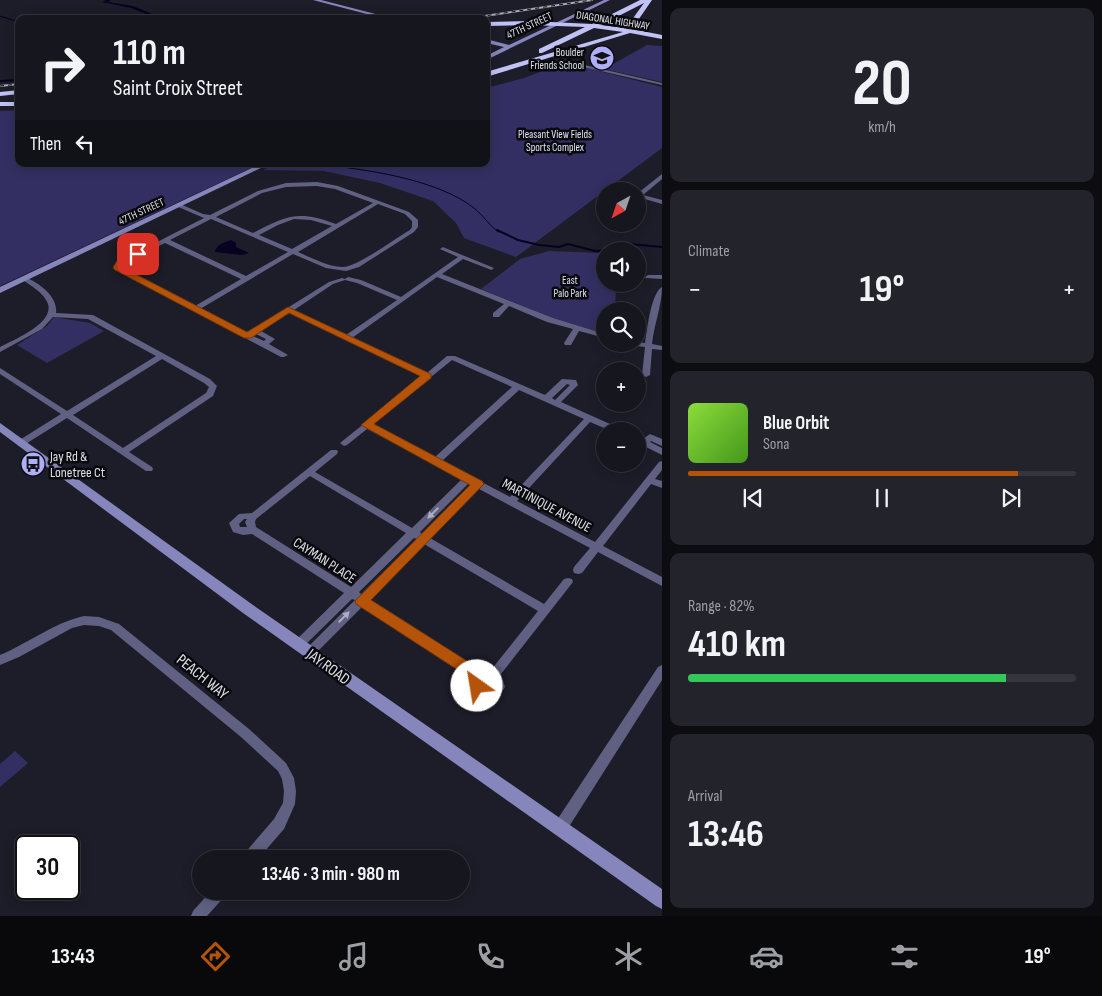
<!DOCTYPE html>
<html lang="en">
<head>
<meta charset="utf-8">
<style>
  body { margin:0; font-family:"Sofia Sans Condensed",sans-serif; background:#23232c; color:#f1f3f6; height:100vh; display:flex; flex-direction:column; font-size:19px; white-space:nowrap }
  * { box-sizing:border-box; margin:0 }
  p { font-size:16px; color:#9e9fa4 }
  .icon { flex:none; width:28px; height:28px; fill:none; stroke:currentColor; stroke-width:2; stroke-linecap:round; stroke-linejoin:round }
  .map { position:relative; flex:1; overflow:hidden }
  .drawer { display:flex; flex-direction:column; gap:8px; padding:8px; background:#0c0c11; width:440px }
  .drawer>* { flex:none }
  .banner { position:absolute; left:15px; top:15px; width:475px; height:152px; border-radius:10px; box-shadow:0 2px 12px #0003,0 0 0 1px #35353d; background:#16161f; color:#f1f3f6; overflow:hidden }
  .needle { width:32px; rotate:220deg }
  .tools { position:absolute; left:596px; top:182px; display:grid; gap:10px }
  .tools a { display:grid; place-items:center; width:50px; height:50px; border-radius:50%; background:#16161f; box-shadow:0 2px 12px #0003,0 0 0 1px #35353d; font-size:25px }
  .speed { position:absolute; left:15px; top:835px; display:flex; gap:10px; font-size:25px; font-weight:700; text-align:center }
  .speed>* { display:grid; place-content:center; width:65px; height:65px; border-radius:50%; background:#16161f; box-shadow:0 2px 12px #0003,0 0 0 1px #35353d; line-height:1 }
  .speed .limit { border:2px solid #111; border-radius:8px; background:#fff; color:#111 }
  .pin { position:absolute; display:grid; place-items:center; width:42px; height:42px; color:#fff; margin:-21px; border-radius:10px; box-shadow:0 2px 8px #0006 }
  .me { position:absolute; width:55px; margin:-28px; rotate:328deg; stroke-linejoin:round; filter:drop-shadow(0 0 4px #0008) }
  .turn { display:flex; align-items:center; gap:18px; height:105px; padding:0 15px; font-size:22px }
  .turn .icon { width:65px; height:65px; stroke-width:2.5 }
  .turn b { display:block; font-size:35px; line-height:42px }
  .then { display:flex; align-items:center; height:48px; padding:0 15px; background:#0003; gap:10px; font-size:19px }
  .big { font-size:38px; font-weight:700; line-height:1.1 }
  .drawer .tile { flex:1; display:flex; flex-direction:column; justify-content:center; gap:8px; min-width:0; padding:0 18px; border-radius:10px; background:#23232c }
  .drawer .dial { align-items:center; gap:0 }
  .dial b { font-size:65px; line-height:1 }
  .song { display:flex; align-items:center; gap:15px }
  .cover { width:60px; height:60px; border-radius:8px; background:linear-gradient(135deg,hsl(90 70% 55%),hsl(100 70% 35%)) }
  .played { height:5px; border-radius:2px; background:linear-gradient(90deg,#b45309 85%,#35353d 85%) }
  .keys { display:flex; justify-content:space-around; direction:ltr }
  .heat { display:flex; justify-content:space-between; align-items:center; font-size:28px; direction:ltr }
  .charge { height:8px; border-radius:4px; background:linear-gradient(90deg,#34c759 82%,#35353d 0) }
  .trip { position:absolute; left:192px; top:850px; width:278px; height:50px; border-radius:25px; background:#16161f; box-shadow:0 2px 12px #0003,0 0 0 1px #35353d; font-weight:700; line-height:50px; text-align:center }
  .menu { display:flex; height:80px; justify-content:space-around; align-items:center; background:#09090c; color:#9e9fa4 }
  .menu .icon { width:35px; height:35px }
  .menu .active { color:#b45309 }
  .menu b { font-size:22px; color:#f1f3f6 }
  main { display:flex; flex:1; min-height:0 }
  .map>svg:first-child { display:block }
  .green { fill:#332f62 }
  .water { fill:#070122 }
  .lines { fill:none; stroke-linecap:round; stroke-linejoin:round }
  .stream-far1 { stroke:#070122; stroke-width:1 }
  .stream { stroke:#070122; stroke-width:2 }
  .canal { fill:#070122; fill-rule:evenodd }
  .street { fill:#606082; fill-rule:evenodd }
  .secondary { fill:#8685bc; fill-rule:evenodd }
  .highway { fill:#c0c1f4; fill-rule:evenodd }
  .rail-casing { stroke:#abacb5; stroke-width:2 }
  .rail { stroke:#08080d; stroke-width:1; stroke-dasharray:4; stroke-linecap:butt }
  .oneway { fill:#acadbf }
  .route { fill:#b45309; stroke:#753606 }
  .labels { text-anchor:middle; stroke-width:5; stroke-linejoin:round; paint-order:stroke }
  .far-street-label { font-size:11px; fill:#dfe0e8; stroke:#08080d }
  .far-poi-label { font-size:11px; fill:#dfe0e8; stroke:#08080d; text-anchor:end }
  .far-park-label { font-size:11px; fill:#e0e1f7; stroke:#08080d }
  .poi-label { font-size:14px; fill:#dfe0e8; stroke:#08080d; text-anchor:start }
  .street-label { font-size:14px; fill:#dfe0e8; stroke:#08080d }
  .near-street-label { font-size:16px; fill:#dfe0e8; stroke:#08080d }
</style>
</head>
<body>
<main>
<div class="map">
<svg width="662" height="916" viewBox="0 0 662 916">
  <rect width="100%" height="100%" fill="#1d1d29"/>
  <path class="green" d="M647,45L662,46V82L604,69Z
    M556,66H579L662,87V148L516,257L464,238L456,223L433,201L380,183L324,171L263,170L276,164H486V88L524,78Z
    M19,110V164H259L0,286V111Z
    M549,251L601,253L605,263V284H614L616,287L615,311H605V334L553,318L481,289L520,259Z
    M54,317L90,323L104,331L47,363L17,345L47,326Z
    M15,751L28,763L0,787V764Z"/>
  <path class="water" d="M231,240L236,243V247L249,253L242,255L215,252C216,244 224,243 231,240Z"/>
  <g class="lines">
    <path class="stream-far1" d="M0,16L19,22
      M316,164C363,169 435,178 474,208C483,215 489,225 498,232"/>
    <path class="stream" d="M497,230L518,240L539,245L559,247L568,244L595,251L612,250L630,244L662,247"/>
    <path class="canal" d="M106,0H111L108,2L133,6L164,19H159L131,8L102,2Z
      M19,79V81L0,82V80Z"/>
    <path class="street" d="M563,60L662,83V85L561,62Z
      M662,174V179L643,195L662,200V204L638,197V193Z
      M317,182L338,186L409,212L418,220V227L414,232L359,267L346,271L326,268L293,254L200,309L247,333L329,282L342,278L345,279L348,277L361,280L401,297L458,257L440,249L443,247L445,248L494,268L491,270L489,269L463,259L442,274L553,318L605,334V338L579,331L571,345H565L564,343L573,329L547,322L509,306L499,317H493V313L504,304L437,277L352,338L427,373L447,356H455L545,395L562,379L576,380L578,385L561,402L621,429L622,431H611L590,422L517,501L595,542L659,462L662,461V470L655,479L662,481V488L651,484L603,546L662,577V586L598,552L582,573L578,574L574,573L573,570L574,567L590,548L479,489L430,538L544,604L564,579L568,578L572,579L573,582L501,674L505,687C498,700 483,701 473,690C470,686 469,679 468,674L363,606L314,655L310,657L306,655L305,652L306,649L355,600L352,599L303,647L299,649L295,647L294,644L295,641L344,593L252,534L243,535L233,532L229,523L239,514L252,513L331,450H337L338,452L337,454L315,472L412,528L462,479L367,429L347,445L344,446L340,443L422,377L289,313L261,331L275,339L269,344L288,355L284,357H281L118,271L114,267L122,260L204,218L176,206V204H180L203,214L210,215L258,191L286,183ZM317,186L335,189L373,203L336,224C299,210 287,215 253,233L216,217L262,193L286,187ZM378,204L405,214L412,221V227L410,230C396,238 356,268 342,267C326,266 312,258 298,252ZM211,219L288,252L246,276L170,240ZM294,219L311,220L332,226L292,249L259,235L278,225ZM165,243L241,279L195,306L121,267L126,262ZM345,280L357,283L397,300L346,335L294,310L333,284ZM256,334L266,339L264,341L253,336ZM452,360L512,387L435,457L373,424ZM567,384L570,385L555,400L552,398ZM519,390L584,419L510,497L442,461ZM310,476L406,533L351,587L256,527L255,522L256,519ZM469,483L472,485L422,534L420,532ZM244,519H247L245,522L247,527H240L239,524ZM414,538L417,539L361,594L359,592ZM424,544L538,611L491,670L488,671L481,670L369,599ZM481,680H491L493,686L489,688L482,683Z
      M623,188L629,191H621L620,190Z
      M648,275H662V279L646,278L645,277Z
      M25,277C39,283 58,296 56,313L93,315L210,379L217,386L213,396L129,452L152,467L153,469L152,471H146L67,418L24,445H18L17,443L18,441L61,414L0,374V368L67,411L156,356L88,319L53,317L42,329L0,352V347C14,340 60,321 46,300C41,291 31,286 23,280L22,279ZM162,359L204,383L209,387L206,393L123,448L73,415Z
      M662,287C662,305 654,325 652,344L662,346V350L652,349L650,375L646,377L642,375L645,347L635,346L634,344H638V342L645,343C647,330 651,293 662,287Z
      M650,434L662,439V446L651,441L650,442L662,448V455L638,443V437L643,439Z
      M84,616L99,617L119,624L249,729L286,763L294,778L296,791L295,804L284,829L258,859H242L244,854L274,819L283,803L284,791L282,779L278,771L241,737L111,630L99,626L84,625L72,628L19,657L0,665V655C29,643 53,623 84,616Z
      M662,665V680L565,833L560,834L555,833L554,828L555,823L658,667Z
      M211,891H227L225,896L207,916H191L193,911Z"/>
    <path class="secondary" d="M313,0H321L395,19H386Z
      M604,0H610L486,60V56L504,47L486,43V39L509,45Z
      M260,164H269L0,293V287Z
      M0,423L253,605L662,889V909L656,906L243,613L0,432Z"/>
    <path class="highway" d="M640,0H652L632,29L662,35V39L630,33L486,77V72L623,32L594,28L542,53H539V49L585,27L530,25L486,26V22L530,21L592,24ZM644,3L626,28L601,25Z
      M19,90V94L0,96V92Z
      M0,102H19V106H0Z"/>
    <defs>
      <path id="rail" d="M464,19L592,0
        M0,86L19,84"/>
    </defs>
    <use href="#rail" class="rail-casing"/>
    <use href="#rail" class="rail"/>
  </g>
  <defs><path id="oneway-solid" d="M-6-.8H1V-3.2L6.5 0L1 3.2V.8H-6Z" transform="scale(1.25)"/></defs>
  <g class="oneway">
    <use href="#oneway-solid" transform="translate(433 513) rotate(136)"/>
    <use href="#oneway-solid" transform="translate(344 617) rotate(-45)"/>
  </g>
  <path class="route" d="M135,252L142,254L122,267L247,332L288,307L431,374V378L374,424L482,481L484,484L371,600L478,668L484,686L482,690L477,692L472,690L467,676L356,604L355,601L470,485L361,425L420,376L289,313L251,338H244L115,270L113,268L116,262Z"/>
  <defs>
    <symbol id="school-disc" viewBox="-11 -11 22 22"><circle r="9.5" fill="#afaefa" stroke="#08080d"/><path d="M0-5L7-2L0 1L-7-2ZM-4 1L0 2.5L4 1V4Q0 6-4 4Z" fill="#111"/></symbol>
    <symbol id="bus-disc" viewBox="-11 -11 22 22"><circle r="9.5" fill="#afaefa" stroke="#08080d"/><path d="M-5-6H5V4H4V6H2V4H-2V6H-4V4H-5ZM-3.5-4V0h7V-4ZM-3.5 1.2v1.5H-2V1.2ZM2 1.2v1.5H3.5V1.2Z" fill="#111"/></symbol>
  </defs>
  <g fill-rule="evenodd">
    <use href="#school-disc" x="588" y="44" width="28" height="28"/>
    <use href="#bus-disc" x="19" y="450" width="28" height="28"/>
  </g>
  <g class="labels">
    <g class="far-street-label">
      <text transform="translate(613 20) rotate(9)" y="4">DIAGONAL HIGHWAY</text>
      <text transform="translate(529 25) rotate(-25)" y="4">47TH STREET</text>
      <text transform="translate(141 211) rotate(-25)" y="4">47TH STREET</text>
    </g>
    <g class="far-poi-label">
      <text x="584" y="56">Boulder<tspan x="584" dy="13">Friends School</tspan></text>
    </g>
    <g class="far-park-label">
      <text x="555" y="138">Pleasant View Fields<tspan x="555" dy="13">Sports Complex</tspan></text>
      <text x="570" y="284">East<tspan x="570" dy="13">Palo Park</tspan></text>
    </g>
    <g class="poi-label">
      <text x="50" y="461">Jay Rd &amp;<tspan x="50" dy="16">Lonetree Ct</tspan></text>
    </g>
    <g class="street-label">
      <text transform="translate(547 505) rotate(28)" y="5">MARTINIQUE AVENUE</text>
      <text transform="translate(325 560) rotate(33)" y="5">CAYMAN PLACE</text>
    </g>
    <g class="near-street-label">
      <text transform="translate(329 666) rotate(36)" y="6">JAY ROAD</text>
      <text transform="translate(203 676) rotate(39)" y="6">PEACH WAY</text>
    </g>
  </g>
</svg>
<div class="tools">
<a><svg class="needle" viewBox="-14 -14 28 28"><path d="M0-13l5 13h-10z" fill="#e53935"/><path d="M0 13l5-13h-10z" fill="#9e9fa4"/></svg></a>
<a><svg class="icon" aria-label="sound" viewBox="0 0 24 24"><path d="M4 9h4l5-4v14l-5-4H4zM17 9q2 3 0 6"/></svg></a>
<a><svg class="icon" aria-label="search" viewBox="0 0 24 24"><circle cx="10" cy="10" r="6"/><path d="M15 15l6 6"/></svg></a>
<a>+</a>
<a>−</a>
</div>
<div class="speed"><div class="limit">30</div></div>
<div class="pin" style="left:138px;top:254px;background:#d93025"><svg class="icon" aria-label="arrive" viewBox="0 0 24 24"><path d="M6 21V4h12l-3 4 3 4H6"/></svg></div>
<svg class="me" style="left:477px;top:686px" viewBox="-20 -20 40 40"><circle r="19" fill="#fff"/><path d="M0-13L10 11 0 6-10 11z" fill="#b45309"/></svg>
<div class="trip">13:46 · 3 min · 980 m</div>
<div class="banner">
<div class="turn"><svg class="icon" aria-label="right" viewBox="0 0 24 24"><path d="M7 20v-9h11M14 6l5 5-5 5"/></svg><div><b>110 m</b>Saint Croix Street</div></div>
<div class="then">Then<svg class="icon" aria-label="left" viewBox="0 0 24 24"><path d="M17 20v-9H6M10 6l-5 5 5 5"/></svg></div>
</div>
</div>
<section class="drawer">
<div class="tile dial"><b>20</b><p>km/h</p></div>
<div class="tile"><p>Climate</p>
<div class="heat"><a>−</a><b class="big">19°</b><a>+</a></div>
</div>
<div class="tile">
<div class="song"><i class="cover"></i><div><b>Blue Orbit</b><p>Sona</p></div></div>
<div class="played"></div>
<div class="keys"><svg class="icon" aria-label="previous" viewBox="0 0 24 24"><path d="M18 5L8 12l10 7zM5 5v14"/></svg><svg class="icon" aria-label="pause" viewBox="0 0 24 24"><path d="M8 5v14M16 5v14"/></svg><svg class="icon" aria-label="next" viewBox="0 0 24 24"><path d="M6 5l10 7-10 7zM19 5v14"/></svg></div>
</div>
<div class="tile"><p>Range · 82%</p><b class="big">410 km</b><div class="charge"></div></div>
<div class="tile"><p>Arrival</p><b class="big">13:46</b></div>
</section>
</main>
<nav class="menu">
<b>13:43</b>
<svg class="icon active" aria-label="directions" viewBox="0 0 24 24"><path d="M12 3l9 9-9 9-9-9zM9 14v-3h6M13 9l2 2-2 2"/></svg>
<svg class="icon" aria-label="music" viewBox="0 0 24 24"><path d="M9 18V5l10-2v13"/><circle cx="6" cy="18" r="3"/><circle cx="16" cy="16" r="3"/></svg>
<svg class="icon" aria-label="phone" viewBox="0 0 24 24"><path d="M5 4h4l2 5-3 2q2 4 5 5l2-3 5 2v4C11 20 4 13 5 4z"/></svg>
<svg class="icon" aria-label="climate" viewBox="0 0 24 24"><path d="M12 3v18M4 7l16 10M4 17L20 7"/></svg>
<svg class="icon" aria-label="car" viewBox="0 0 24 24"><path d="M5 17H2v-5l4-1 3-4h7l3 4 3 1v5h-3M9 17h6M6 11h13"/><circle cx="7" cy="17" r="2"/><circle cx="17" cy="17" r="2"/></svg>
<svg class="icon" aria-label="filters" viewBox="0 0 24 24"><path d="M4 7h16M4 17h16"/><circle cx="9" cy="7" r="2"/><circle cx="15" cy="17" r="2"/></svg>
<b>19°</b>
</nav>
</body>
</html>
